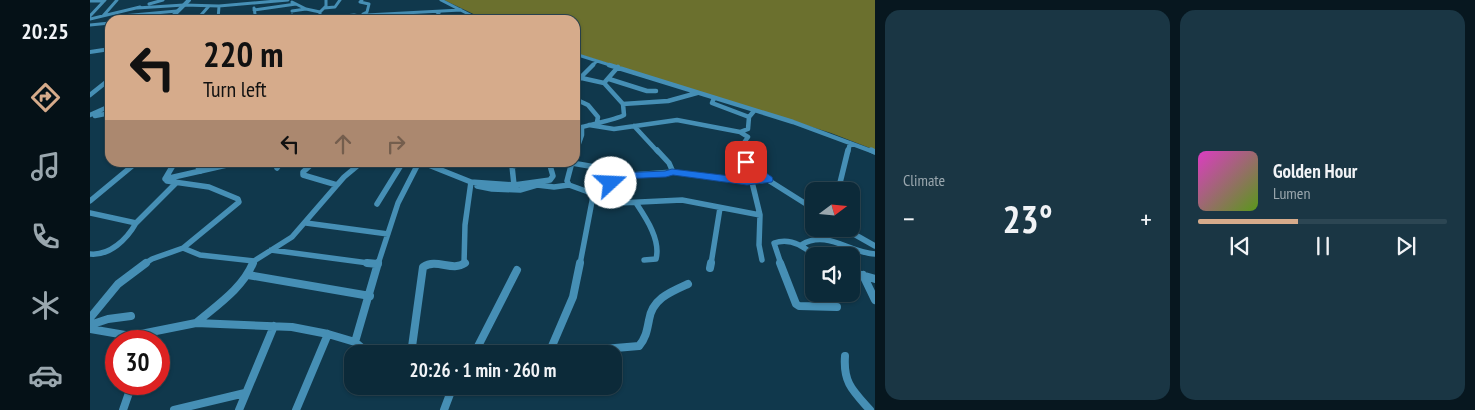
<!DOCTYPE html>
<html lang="en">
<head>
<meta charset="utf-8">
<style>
  body { margin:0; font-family:"PT Sans Narrow",sans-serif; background:#1a3644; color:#f1f3f6; height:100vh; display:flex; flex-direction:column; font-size:19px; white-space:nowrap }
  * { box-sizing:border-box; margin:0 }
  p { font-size:16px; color:#9aa7ae }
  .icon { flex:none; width:28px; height:28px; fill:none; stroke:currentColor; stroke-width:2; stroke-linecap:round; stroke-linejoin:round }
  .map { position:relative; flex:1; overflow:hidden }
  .details { display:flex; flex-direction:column; gap:10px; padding:10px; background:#07171f; width:600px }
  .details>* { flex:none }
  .top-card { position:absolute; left:15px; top:15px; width:475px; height:152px; border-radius:15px; box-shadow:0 1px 4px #0004,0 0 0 1px #2c4653; background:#d6ab8b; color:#111; overflow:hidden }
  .needle { width:32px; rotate:74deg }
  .fabs { position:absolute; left:715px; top:182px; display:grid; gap:10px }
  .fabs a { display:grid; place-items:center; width:55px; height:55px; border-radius:10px; background:#0c2a39; box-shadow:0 1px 4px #0004,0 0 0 1px #2c4653; font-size:25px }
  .speed { position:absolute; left:15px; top:330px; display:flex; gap:10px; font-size:25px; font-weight:700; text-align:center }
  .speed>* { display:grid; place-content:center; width:65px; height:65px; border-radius:50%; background:#0c2a39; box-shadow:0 1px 4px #0004,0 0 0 1px #2c4653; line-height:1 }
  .speed .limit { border:8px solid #d22; background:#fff; color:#111 }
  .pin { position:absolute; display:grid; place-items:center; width:42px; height:42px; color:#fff; margin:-21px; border-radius:10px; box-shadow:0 2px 8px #0006 }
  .me { position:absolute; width:55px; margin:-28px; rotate:70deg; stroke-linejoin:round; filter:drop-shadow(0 0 4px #0008) }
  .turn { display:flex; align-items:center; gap:18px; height:105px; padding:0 15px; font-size:22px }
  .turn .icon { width:65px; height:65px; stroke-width:2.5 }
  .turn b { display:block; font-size:35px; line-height:42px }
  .lanes { display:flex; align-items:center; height:48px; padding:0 15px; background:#0003; justify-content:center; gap:25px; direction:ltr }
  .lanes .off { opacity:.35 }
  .big { font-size:38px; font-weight:600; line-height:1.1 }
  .details .widget { flex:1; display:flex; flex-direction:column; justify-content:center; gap:8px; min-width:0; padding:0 18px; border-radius:15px; background:#1a3644 }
  .song { display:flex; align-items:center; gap:15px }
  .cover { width:60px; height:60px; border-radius:8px; background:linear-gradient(135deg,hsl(310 70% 55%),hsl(90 70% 35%)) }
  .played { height:5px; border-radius:2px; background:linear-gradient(90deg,#d6ab8b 40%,#2c4653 40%) }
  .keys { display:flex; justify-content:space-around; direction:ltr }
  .heat { display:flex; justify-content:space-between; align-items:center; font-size:28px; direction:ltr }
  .details .tiles { flex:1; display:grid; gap:10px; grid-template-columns:repeat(2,1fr) }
  .trip { position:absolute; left:254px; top:345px; width:278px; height:50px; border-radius:15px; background:#0c2a39; box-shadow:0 1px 4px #0004,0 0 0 1px #2c4653; font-weight:600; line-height:50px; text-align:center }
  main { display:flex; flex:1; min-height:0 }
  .tab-bar { display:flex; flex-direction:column; width:90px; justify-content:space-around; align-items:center; background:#051117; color:#9aa7ae }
  .tab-bar .icon { width:35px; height:35px }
  .tab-bar .active { color:#d6ab8b }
  .tab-bar b { font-size:22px; color:#f1f3f6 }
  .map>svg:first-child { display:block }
  .forest { fill:#6b702e }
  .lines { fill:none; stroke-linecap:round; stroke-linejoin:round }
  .minor-far3 { stroke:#468fb5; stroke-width:3 }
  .minor-far2 { stroke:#468fb5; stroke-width:4.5 }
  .minor-far1 { stroke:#468fb5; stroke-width:5.5 }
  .minor { stroke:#468fb5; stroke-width:8 }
  .tertiary { stroke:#468fb5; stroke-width:4 }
  .route { fill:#1a73e8; stroke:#114b97 }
</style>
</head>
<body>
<main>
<nav class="tab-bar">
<b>20:25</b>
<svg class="icon active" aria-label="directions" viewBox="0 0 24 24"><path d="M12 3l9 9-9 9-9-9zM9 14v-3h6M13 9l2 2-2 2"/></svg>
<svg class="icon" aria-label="music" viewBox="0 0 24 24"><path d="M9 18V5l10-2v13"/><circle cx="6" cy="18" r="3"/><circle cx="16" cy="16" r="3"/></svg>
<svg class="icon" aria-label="phone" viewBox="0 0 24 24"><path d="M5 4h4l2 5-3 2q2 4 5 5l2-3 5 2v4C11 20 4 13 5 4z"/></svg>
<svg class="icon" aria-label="climate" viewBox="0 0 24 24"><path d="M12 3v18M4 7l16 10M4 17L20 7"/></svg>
<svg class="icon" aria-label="car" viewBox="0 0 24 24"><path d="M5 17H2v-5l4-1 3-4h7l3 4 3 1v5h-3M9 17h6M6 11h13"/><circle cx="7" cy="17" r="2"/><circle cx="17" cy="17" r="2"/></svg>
</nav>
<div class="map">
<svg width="785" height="410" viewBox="0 0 785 410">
  <rect width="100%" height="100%" fill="#10384c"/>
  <path class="forest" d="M354,0H785V150L741,133L485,53V20H396Z"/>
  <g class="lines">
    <path class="minor-far3" d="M272,0L270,2L279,4L277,12L273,14
      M351,0L390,20
      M0,1H14
      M202,2L216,9L230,12
      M59,4L73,0
      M47,8L94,5L129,6L198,0
      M164,8L166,20
      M234,8L245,7L250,0
      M164,10L206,4
      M202,11L216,9
      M202,15L203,20
      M230,15V12L236,6V0
      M276,15L371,10
      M0,16L15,0
      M13,16L27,0
      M32,16L87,11
      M0,19L50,7
      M111,20L113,17L111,15L119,6
      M128,20L129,6
      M218,20L264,15L290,20
      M341,20L350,12
      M0,25L20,23
      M485,54L523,66
      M502,66L507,61"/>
    <path class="minor-far2" d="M519,65L703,122L784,152
      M487,77L514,83
      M519,79L557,91H566
      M485,83L503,65
      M0,95L20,79
      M624,98L622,103L659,117
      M485,99L498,105L508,117L507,122
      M533,104L578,101L607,93
      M0,115L20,106
      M5,116L20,113
      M499,125L524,129L587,120L650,132L658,129L659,117L664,111
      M544,126L568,152
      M485,129C494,126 529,119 534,115L533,104L514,83L528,67
      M650,132L658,137L653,144L659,152
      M486,152L492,135V127
      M758,152L760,143"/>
    <path class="minor-far1" d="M658,150L660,153L657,164L678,180
      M781,150L785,152
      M485,154L486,150
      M224,162L213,172V175L247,185
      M331,162L381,182L424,185L460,180L463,176L459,162
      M482,162L477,181L479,185L529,203L592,200L670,215
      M482,163L505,167
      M187,168L191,162
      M111,171L108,167L112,162
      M583,172L657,182L678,180L724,209
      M75,179L150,162
      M662,182L670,215L669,245L672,260
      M424,185L422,166L445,162
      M387,186L402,189L430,190L447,185L464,187L479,185
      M748,191L758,150
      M512,199L524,178L528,176L583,172L579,163L567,150
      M0,201L47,162
      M546,203C556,218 571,240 566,259L554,260
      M287,204L313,162
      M0,213L46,223L86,183
      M761,219L765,213
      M216,223L298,234
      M755,229L785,246
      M711,245C737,229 759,253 785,254
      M93,248L110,255L164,261
      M181,250L286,264
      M0,254C20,256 37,239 46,223
      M54,264L62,259L93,248L149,202L148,199L119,187L77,181L75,179L85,162
      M163,264L164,261L202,237L254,177L272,162
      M288,264L308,203L329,162
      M339,264H349
      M374,264L375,225L381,182
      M490,264L503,196
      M621,264L630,208
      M691,264L684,243C699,238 713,245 724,256"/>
    <path class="minor" d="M277,263L288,264
      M690,263L706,304L709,306L747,307
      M620,268L621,263
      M761,272L785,279
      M158,275L280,296
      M773,275L785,300
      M0,318L28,284L56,263
      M106,323C127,305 152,289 163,263
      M0,325L18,319L41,316
      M0,329L41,336L106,323L202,327L238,334L265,342L279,354
      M60,341L64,333
      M265,342L288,263
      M459,353L483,297L490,263
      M321,354L333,267C347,258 362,272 375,263
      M384,354L427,270
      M454,354L549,346C556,338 557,330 559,320C562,299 580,292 598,284
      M755,356C753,383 763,391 780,410
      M33,410L42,384
      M84,410L155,393
      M149,410L184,326
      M206,410L238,334
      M354,410L363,386"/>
    <path class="tertiary" d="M79,20L99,0
      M0,52L20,49"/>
  </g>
  <path class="route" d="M656,159L682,177L683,180L682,182L657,185L583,175L576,177L530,179L521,186L516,183L524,174L528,173L575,171L582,169L657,178L667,177L656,169L651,162Z"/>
</svg>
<div class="fabs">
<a><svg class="needle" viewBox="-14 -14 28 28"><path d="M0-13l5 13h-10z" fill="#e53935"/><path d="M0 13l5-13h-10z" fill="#9aa7ae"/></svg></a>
<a><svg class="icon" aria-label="sound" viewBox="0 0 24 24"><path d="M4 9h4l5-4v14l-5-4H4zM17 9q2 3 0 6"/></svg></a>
</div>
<div class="speed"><div class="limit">30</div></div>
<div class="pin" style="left:656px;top:162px;background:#d93025"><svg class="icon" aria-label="arrive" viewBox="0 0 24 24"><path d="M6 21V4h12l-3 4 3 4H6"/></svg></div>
<svg class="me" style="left:521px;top:183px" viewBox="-20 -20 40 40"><circle r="19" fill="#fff"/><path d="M0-13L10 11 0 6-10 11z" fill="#1a73e8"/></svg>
<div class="trip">20:26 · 1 min · 260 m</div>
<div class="top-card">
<div class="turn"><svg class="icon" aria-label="left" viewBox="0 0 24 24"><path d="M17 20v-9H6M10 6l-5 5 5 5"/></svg><div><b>220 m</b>Turn left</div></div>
<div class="lanes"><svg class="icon" aria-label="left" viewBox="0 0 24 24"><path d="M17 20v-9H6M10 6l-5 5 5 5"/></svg><svg class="icon off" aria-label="ahead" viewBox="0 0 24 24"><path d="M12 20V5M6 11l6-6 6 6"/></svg><svg class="icon off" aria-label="right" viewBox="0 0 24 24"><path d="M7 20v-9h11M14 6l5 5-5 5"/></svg></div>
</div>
</div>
<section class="details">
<div class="tiles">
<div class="widget"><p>Climate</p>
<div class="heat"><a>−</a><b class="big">23°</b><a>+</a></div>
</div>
<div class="widget">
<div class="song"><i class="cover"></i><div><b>Golden Hour</b><p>Lumen</p></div></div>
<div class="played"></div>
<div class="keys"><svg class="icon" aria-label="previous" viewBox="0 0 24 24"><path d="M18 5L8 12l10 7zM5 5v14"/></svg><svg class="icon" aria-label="pause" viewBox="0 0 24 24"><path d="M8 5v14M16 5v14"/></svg><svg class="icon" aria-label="next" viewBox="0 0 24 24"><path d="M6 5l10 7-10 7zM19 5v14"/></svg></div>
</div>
</div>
</section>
</main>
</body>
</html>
